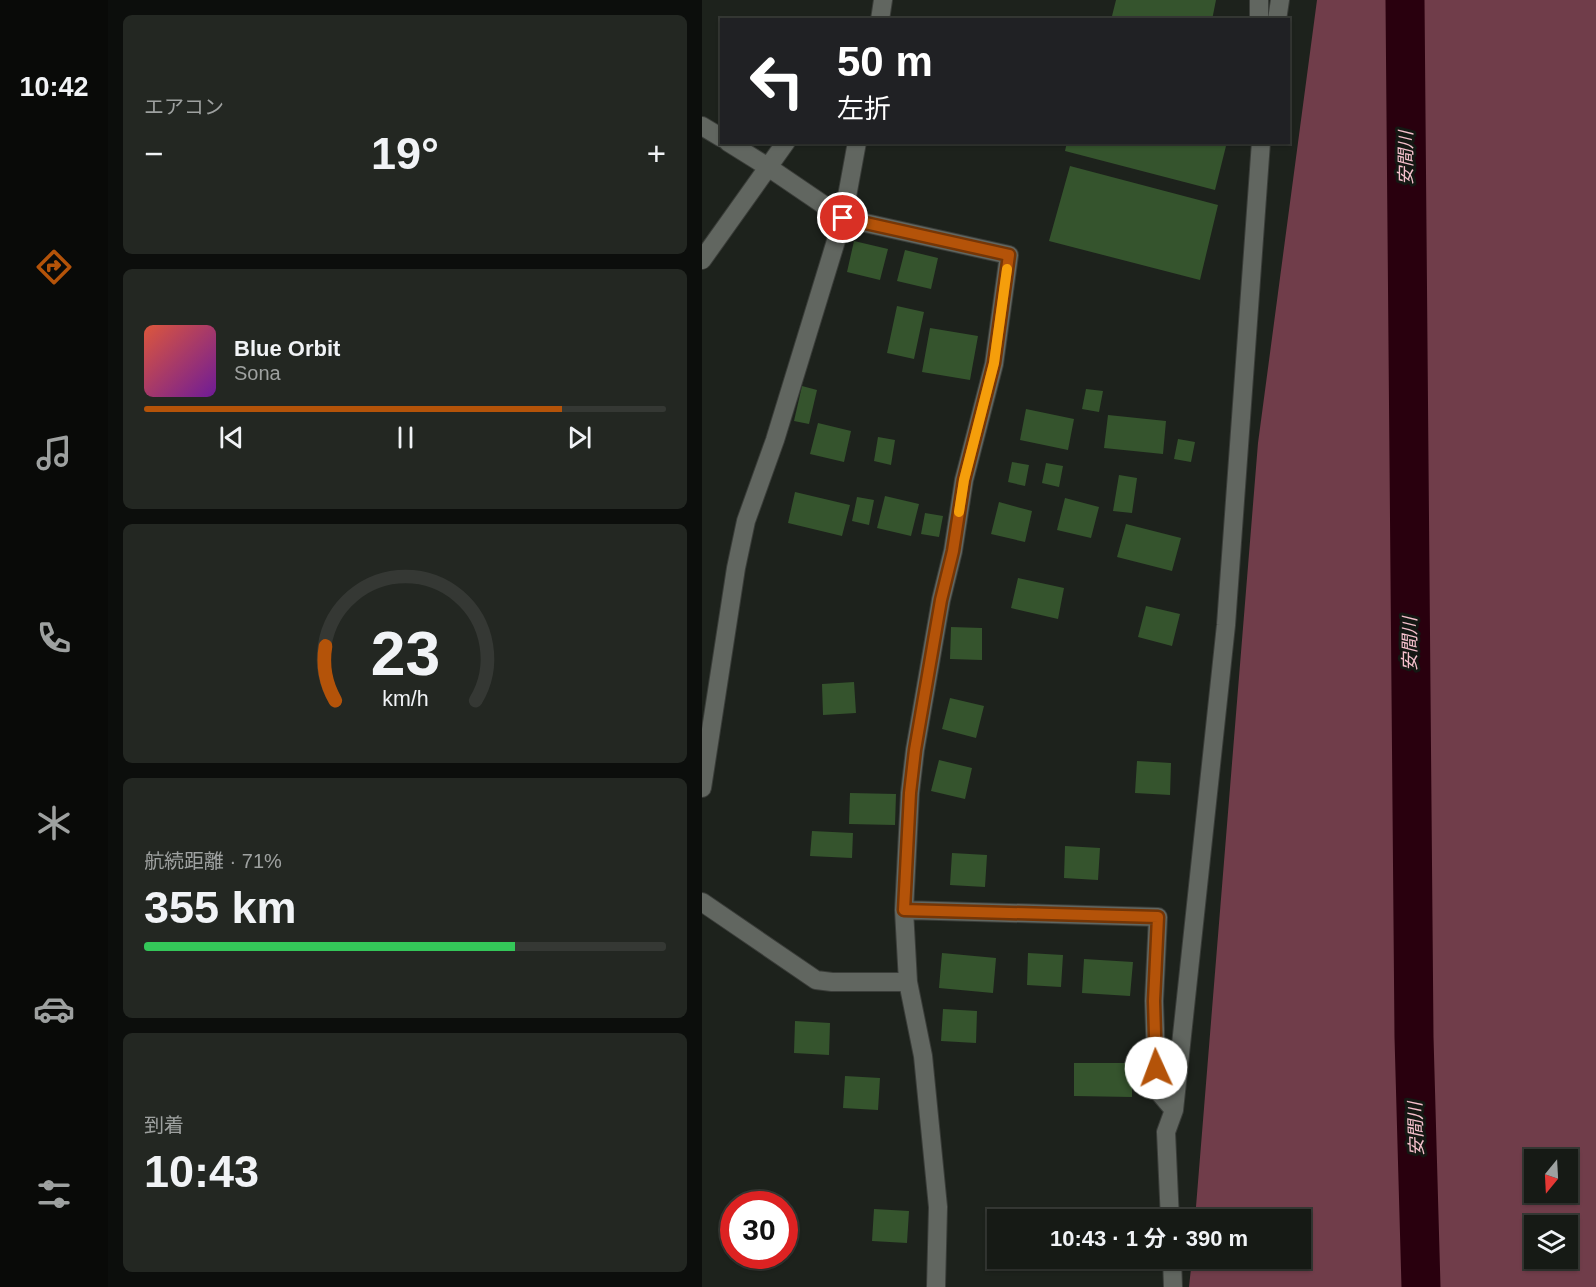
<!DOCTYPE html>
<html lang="ja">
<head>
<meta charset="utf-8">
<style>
  body { margin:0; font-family:Helvetica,"Noto Sans JP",sans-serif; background:#232722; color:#f1f3f6; height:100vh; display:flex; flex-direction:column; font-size:22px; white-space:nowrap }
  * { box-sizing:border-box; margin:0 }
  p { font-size:20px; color:#9ea1a0 }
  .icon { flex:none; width:33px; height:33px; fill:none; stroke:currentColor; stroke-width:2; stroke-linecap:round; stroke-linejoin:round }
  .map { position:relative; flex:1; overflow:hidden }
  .panel { display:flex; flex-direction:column; gap:15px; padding:15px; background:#0c0e0c; width:594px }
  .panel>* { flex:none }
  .top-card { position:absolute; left:18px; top:18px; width:570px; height:126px; border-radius:0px; box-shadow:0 2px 4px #0004,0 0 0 2px #353834; background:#202124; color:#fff; overflow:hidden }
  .needle { width:39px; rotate:198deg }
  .buttons { position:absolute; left:822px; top:1149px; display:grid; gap:12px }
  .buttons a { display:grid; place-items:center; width:54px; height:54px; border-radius:0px; background:#161a15; box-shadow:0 2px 4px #0004,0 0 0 2px #353834; font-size:30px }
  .speed { position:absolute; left:18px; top:1191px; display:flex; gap:12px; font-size:30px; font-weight:700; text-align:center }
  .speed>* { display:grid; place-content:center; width:78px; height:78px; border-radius:50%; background:#161a15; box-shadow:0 2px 4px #0004,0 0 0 2px #353834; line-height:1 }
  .speed .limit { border:9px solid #d22; background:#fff; color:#111 }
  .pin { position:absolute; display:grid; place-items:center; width:51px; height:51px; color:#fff; margin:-26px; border:3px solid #fff; border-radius:50%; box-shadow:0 2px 6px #0007 }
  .me { position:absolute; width:66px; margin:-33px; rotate:358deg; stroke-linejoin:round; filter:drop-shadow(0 0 4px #0008) }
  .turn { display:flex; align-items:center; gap:21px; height:126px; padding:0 18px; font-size:27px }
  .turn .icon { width:78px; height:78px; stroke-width:2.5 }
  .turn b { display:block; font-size:42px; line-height:51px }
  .big { font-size:45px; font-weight:700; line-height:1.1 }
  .panel .widget { flex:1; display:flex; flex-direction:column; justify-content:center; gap:9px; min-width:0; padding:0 21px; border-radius:9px; background:#232722 }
  .panel .dial { align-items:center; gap:0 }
  .dial svg { height:156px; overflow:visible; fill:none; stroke:#353834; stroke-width:7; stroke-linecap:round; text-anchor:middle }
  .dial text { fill:#f1f3f6; stroke:none }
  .song { display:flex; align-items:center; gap:18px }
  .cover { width:72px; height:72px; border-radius:9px; background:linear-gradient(135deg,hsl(10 70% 55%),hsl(280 70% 35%)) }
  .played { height:6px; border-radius:3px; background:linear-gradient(90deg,#b45309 80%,#353834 80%) }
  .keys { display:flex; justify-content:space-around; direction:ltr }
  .heat { display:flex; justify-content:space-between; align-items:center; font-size:33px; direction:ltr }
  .charge { height:9px; border-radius:4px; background:linear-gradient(90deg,#34c759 71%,#353834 0) }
  .trip { position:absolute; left:285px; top:1209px; width:324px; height:60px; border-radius:0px; background:#161a15; box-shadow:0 2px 4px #0004,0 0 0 2px #353834; font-weight:700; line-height:60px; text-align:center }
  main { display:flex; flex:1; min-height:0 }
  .tabs { display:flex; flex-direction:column; width:108px; justify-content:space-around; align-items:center; background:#090a08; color:#9ea1a0 }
  .tabs .icon { width:42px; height:42px }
  .tabs .on { color:#b45309 }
  .tabs b { font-size:27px; color:#f1f3f6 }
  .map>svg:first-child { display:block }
  .forest { fill:#703d4a; fill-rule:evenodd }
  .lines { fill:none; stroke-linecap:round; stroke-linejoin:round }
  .river { stroke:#29000e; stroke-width:39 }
  .building { fill:#35542d }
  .minor-casing { stroke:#3a3d39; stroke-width:20 }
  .minor { stroke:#616660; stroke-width:18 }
  .route-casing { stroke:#753606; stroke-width:15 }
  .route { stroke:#b45309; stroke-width:10 }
  .slow { stroke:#f59e0b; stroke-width:10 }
  .labels { text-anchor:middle; stroke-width:6; stroke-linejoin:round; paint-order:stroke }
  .water-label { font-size:18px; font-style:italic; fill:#f6c1cd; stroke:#141813 }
</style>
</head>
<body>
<main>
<nav class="tabs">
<b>10:42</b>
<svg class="icon on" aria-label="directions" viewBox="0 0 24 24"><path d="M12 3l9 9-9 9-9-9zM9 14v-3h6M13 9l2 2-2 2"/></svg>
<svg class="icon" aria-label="music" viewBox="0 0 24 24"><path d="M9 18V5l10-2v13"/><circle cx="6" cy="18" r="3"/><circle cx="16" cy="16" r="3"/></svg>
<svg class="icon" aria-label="phone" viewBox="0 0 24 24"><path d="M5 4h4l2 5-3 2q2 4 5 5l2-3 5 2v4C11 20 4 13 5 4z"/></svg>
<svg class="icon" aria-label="climate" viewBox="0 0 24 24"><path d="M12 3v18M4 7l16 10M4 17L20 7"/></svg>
<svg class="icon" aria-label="car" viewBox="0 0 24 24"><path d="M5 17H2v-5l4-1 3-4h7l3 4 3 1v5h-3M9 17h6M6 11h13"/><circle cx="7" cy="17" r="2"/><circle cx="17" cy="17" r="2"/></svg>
<svg class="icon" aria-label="filters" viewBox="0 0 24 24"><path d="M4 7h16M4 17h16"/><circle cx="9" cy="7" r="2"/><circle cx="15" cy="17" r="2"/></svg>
</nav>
<section class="panel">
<div class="widget"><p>エアコン</p>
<div class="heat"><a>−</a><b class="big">19°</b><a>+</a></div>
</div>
<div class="widget">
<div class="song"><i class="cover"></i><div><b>Blue Orbit</b><p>Sona</p></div></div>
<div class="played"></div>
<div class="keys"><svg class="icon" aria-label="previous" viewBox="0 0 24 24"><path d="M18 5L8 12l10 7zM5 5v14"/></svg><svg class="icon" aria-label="pause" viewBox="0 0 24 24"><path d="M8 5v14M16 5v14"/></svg><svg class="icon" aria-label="next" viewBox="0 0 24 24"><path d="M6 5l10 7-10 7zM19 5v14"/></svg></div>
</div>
<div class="widget dial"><svg viewBox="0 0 100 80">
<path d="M14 69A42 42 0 1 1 86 69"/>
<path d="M14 69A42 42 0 0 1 9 41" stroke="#b45309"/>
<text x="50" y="56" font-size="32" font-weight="700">23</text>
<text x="50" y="72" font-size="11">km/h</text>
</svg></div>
<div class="widget"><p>航続距離 · 71%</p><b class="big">355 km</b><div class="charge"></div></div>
<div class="widget"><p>到着</p><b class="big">10:43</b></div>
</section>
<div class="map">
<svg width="894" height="1287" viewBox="0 0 894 1287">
  <rect width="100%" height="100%" fill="#1d221c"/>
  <path class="forest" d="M615,0H894V1287H487L490,1259L598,1258V1220L493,1219L556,443ZM832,1160H866V1192H832ZM832,1226H866V1258H832Z"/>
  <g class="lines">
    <path class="river" d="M703,0L712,1037L719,1287"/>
  </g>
  <path class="building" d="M414,0H514L510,20H409Z
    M365,142H525L513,190L363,151Z
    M368,166L516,205L498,280L347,241Z
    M152,241L186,249L178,280L145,272Z
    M203,250L236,258L229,289L195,281Z
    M195,306L222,312L212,359L185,353Z
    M228,328L276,336L268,380L220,372Z
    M100,386L115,390L107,424L92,421Z
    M384,389L401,391L397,412L380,409Z
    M324,409L372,419L366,450L318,440Z
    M406,415L464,421L461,454L402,448Z
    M116,423L149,431L142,462L108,454Z
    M176,437L193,440L189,465L172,461Z
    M476,439L493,442L489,462L472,459Z
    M310,462L327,465L323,486L306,482Z
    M344,463L361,466L357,487L340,483Z
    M417,475L435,478L430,513L411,511Z
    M93,492L148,505L140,536L86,523Z
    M183,496L217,504L209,536L175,528Z
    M155,497L172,500L167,525L150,521Z
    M363,498L397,507L389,538L355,530Z
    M297,502L330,511L323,542L289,534Z
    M223,513L241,516L237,537L219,534Z
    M424,524L479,538L470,571L415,557Z
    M316,578L362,588L356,619L309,608Z
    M444,606L478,614L470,646L436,637Z
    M249,627L280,628V660L248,659Z
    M152,682L154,713L121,715L120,684Z
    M248,698L282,706L274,738L240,729Z
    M237,760L270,768L263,799L229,791Z
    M435,761L469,763L468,795L433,793Z
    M148,793L194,794L193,825L147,824Z
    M110,831L151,833L150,858L108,856Z
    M363,846L398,848L396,880L362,878Z
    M250,853L285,855L283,887L248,885Z
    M240,953L294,958L291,993L237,988Z
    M326,953L361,955L359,987L325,985Z
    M382,959L431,962L428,996L380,993Z
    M241,1009L275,1011L274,1043L239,1041Z
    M93,1021L128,1023L127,1055L92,1053Z
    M372,1063H430V1097L372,1096Z
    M143,1076L178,1078L176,1110L141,1108Z
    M172,1209L207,1211L205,1243L170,1241Z"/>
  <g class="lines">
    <defs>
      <path id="minor" d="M178,20L181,0
        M557,20V0
        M575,20L578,0
        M0,126L20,138
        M26,142L66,167L141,218L307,255L292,364L262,480L251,551L239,600L213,750L208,793L202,910L206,982L221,1056L236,1207L234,1287
        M0,260L84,142
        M0,788L34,568L44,521L73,440L141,218L155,142
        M0,902L114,980L130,982H206
        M202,910L456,917L452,1001L455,1090L472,1110
        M468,1220L464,1132L472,1110L524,625L559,142
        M470,1258L471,1287"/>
    </defs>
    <use href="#minor" class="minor-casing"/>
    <use href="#minor" class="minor"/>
  </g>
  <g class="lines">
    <defs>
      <path id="route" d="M141,218L307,255L292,363L262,480L251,551L239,600L213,750L208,793L202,910L456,917L452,1001L454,1068"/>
    </defs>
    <use href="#route" class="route-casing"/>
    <use href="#route" class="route"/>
    <path class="slow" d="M257,512L262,480L292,363L305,269"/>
  </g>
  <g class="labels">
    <g class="water-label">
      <text transform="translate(704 158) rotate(-90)" y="6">安間川</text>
      <text transform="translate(708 644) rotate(-90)" y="6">安間川</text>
      <text transform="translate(714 1129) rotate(-92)" y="6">安間川</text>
    </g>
  </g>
</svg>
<div class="buttons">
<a><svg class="needle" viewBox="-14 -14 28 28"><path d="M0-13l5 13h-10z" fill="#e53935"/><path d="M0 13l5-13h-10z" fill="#9ea1a0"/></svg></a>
<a><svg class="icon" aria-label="layers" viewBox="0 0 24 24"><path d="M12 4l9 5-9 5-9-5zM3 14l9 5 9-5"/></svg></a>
</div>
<div class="speed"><div class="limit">30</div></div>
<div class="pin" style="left:141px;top:218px;background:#d93025"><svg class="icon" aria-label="arrive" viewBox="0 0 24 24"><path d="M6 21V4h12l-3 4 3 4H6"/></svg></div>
<svg class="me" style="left:454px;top:1068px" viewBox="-20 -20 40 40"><circle r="19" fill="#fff"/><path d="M0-13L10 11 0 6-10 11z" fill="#b45309"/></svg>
<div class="trip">10:43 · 1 分 · 390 m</div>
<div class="top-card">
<div class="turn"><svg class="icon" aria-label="left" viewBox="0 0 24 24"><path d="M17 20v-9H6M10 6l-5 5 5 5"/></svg><div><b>50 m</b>左折</div></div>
</div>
</div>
</main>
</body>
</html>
